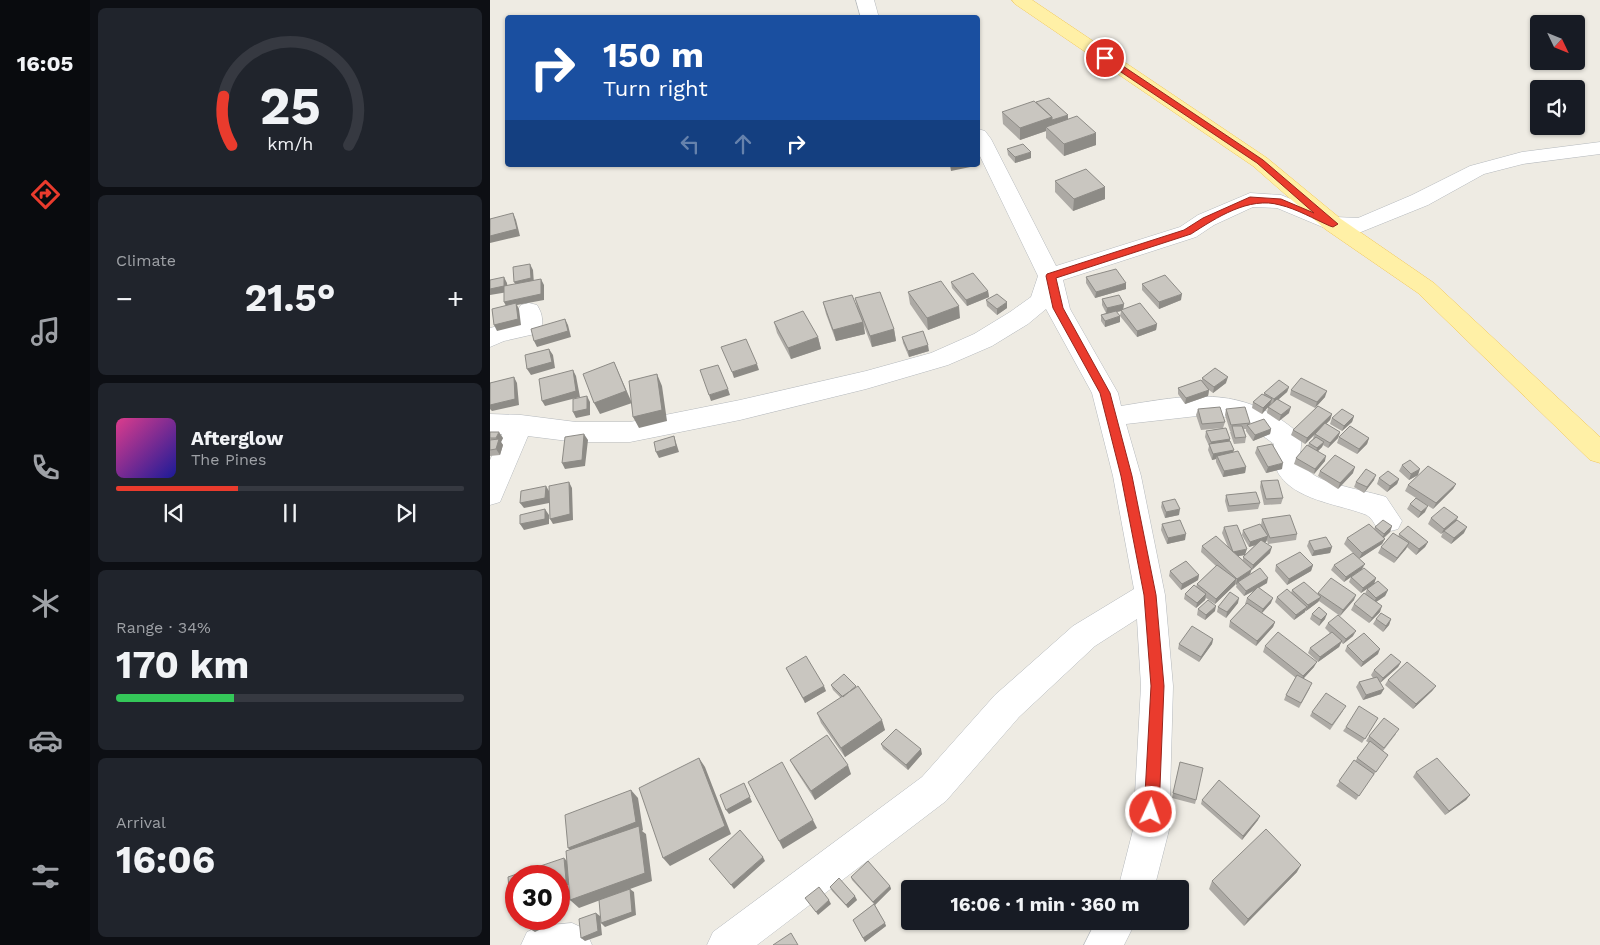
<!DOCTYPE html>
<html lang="en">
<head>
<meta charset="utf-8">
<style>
  body { margin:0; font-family:"Work Sans",sans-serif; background:#20242c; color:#f1f3f6; height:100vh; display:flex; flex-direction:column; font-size:19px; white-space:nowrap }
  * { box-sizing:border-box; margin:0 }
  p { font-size:16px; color:#9ea1a6 }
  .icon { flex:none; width:28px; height:28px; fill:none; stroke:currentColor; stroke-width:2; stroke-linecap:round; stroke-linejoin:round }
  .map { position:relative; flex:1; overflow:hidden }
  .side { display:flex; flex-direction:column; gap:8px; padding:8px; background:#0d0f14; width:400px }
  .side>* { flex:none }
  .hud { position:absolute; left:15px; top:15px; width:475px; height:152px; border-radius:5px; box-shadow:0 1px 4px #0004; background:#1a4fa0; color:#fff; overflow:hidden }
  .needle { width:32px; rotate:133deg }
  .buttons { position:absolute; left:1040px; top:15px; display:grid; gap:10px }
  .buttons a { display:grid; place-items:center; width:55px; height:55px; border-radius:5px; background:#171b24; box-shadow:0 1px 4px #0004; font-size:25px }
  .speed { position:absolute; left:15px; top:865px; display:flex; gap:10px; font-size:25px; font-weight:700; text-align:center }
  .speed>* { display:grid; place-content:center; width:65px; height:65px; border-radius:50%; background:#171b24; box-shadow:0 1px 4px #0004; line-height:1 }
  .speed .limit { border:8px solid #d22; background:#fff; color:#111 }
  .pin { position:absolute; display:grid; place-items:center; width:42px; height:42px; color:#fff; margin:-21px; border:2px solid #fff; border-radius:50%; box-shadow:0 1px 5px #0007 }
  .me { position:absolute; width:55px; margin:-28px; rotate:3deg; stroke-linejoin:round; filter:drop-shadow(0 0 4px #0008) }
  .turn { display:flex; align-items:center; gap:18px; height:105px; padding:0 15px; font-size:22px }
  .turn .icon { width:65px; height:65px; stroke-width:2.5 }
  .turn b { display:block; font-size:35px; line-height:42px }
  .lanes { display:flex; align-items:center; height:48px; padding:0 15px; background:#0003; justify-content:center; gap:25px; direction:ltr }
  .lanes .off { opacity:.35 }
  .big { font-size:38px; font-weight:700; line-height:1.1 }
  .side .widget { flex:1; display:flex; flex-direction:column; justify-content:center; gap:8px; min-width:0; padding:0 18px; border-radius:8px; background:#20242c }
  .side .dial { align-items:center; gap:0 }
  .dial svg { height:130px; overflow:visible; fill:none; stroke:#363941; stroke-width:7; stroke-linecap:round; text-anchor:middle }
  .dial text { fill:#f1f3f6; stroke:none }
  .song { display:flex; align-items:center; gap:15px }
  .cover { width:60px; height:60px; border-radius:8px; background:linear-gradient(135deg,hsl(330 70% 55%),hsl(240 70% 35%)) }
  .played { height:5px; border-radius:2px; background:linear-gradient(90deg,#ea3b2d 35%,#363941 35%) }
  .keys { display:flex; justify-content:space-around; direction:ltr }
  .heat { display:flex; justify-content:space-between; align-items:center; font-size:28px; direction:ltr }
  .charge { height:8px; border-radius:4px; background:linear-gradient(90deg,#34c759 34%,#363941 0) }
  .trip { position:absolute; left:411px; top:880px; width:288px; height:50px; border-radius:5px; background:#171b24; box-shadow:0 1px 4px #0004; font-weight:700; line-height:50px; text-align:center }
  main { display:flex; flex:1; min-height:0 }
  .tabs { display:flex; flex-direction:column; width:90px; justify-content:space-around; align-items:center; background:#090b0e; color:#9ea1a6 }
  .tabs .icon { width:35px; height:35px }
  .tabs .on { color:#ea3b2d }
  .tabs b { font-size:22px; color:#f1f3f6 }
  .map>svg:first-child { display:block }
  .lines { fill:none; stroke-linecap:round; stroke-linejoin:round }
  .minor-casing { stroke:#b5b9bd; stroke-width:1 }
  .major-casing { stroke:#f2c658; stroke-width:1 }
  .minor { fill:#fff; fill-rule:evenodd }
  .major { fill:#fff0a6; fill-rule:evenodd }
  .wall { fill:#adaaa5 }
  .shaded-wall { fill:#8d8b86 }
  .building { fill:#c9c6c0; stroke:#8d8b86 }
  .route { fill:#ea3b2d; stroke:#98261d }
</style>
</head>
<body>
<main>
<nav class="tabs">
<b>16:05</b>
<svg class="icon on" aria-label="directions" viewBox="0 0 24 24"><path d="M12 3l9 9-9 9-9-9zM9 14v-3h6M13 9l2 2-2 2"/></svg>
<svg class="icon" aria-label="music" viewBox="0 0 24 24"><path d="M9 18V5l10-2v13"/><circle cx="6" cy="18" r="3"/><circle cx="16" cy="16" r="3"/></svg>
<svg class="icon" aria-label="phone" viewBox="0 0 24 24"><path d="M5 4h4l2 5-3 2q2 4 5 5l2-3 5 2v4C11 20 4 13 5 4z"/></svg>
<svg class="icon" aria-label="climate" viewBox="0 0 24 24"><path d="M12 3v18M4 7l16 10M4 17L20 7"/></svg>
<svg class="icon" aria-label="car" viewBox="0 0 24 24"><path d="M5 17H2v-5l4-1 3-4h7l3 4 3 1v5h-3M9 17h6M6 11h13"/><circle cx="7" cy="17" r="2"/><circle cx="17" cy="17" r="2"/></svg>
<svg class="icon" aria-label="filters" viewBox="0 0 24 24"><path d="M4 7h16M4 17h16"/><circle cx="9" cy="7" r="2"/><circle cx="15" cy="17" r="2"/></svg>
</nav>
<section class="side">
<div class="widget dial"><svg viewBox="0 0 100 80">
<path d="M14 69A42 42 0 1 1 86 69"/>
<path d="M14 69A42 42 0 0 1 9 39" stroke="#ea3b2d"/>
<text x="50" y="56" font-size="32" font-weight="700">25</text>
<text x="50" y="72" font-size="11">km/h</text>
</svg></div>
<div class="widget"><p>Climate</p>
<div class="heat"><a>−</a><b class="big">21.5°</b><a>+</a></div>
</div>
<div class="widget">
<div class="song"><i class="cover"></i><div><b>Afterglow</b><p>The Pines</p></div></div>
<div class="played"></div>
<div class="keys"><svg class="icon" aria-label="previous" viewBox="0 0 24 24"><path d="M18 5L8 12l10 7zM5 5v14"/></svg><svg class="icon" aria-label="pause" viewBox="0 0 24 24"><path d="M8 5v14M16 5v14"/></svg><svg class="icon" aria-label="next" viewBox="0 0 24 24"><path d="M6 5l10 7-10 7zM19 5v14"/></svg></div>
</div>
<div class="widget"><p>Range · 34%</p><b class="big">170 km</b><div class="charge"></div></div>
<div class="widget"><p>Arrival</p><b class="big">16:06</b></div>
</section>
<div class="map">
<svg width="1110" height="945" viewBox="0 0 1110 945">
  <rect width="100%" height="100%" fill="#eeebe3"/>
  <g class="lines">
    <defs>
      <path id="minor" d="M366,0H384L389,18H371Z
        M488,129L495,131L501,139L566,266L690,227L708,215L760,193L791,195L845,217L868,218L922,195L980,166L1032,152L1110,142V154L1033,164L994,174L938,205L871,232L842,231L787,208L763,207L724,225L706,237L573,280L580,309L628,393L631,406C698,395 750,384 806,431C816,439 808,450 811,460C812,463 817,470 820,472C832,484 878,491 896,497L912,521L908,529C881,538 889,519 874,514C845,503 794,499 784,463C782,457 784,449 784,444L754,422L740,417L707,416L636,424L651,476L675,595L683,686L679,830L664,889H628L643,830L651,686L647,619L605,646L529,717L456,801L267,945H217L223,932L432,777L505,695L583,626L644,589L623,476L602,393L556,309L538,324L502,346L458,365L376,389L250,420L140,442H86L38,436L10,502L0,505V460L12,434H0V414L31,415L86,422H140L250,400L376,371L441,353L484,334L520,312L541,297L548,276L488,152Z
        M39,303L47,305C53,314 54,324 49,333L14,341L0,347V328L28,321L27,311L31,305Z
        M606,921H646L634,945H594Z
        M82,923L95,929L102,945H31L37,932L50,926Z"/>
      <path id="major" d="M522,0H542L777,158L851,219L944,283L1110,437V463L1100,460L928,293L835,229L763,166L525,4Z"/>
    </defs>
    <use href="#minor" class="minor-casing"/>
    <use href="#major" class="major-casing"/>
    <use href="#minor" class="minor"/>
    <use href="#major" class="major"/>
  </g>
  <path class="wall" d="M512,112L578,119L606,145L574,156L556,138V131L530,140L513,124Z
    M517,149L541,158L525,163L518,155Z
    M565,181L615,187V199L583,211L565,192Z
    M596,277L636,283V289L605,298L596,283Z
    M461,282L498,291L499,297L477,306L462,288Z
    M652,284L691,300L669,309L652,290Z
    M418,292L470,318L438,330L420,304Z
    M365,298L404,329L406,341L382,347L374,326L375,334L346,341L336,314L333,302L367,307Z
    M612,299L634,304L633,309L667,324L666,330L647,337L630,316L631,311L627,312L630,322L615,327L611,321V315L616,313L612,305Z
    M496,300L517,308L507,315L497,306Z
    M284,322L328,337L331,349L301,359L287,333Z
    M412,337L439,351L419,357L413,343Z
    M712,378L736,383L723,393L719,390L718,396L695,404L688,394V388L712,380Z
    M799,387L797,392L789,399L799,413L789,421L777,413L778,407L772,414L762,408L763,402L774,395V393Z
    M801,390L835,397L825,408L800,395Z
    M708,409L735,422L733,428L740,441L743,452L756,467L755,473L733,477L726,462V459L722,460L718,450L719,446L715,437L716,431L733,428L711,430L706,415Z
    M736,409L760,423L759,425L781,429L780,434L763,441L756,431V429H754L756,437L755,443L744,444L740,432L741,431H740L735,415Z
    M842,414L840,420L836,424L850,432L848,438L838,448L833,445L832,447L828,451L835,461L824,474L804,464L806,458L818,445L819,443L823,439L824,435L815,444L801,435L803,430Z
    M864,416L862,422L852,431L840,424L842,418Z
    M0,432L13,438L11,442L13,445L10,455L0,456Z
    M849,437L879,438L877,444L867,454L847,443Z
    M767,447L792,469L776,473L765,453Z
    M912,465L928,475L919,480L909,471Z
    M830,471L863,473L848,489L828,476Z
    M889,478L909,479L907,484L897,492L887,484Z
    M884,480L874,493L864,487L866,482Z
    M771,481L793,498L791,504L774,505L770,487Z
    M966,484L963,489L943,509L929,500L935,512L928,518L917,509L920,504L926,498L915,491L918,485Z
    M736,495L770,503L768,509L738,512L735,501Z
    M672,502L689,515L675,518L671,507Z
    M941,518L965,522L974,533L961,544L951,537L953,532L951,534L938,524Z
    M772,519L807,534L806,540L778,544L777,540L776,542H775L780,553L761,570L760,574L777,583L769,588L781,603L772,613L785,622L783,627L766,646L739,627L740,621L756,604H755L757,598L764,591L754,596L746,587L747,584L746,585L745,584L725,604L716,598L715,600L706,608L694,599L695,594L706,587L707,584L726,566L711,552L712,546L738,547L732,533L734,527L755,555L748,556L753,560V557L765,545L759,547L752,535L753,530L771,525Z
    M672,524L695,540L677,544L671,530Z
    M902,526L900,532L894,538L892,544L869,559L854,544L857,538L884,529L885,527Z
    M909,534L938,542L935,547L926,555L917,547L904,563L888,553L891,547L908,537Z
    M819,541L842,547L840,553L822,556L817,546Z
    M786,565H823L821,571L797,585L785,571Z
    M844,565L873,569L886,578L884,584L871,593L859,582L861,577L854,582L841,570Z
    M680,571L709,575L708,580L691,590L679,576Z
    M877,589L898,590L895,596L886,602L890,612L879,623L861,610L864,604L875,594Z
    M802,590L827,594L828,593L864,600L850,616L829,601L828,602L816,611L815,610V612L804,620L785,602L787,597L801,593Z
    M748,603L736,618L727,612L728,607Z
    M708,609L725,611L715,620L707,615Z
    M822,614L835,619L829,626L820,619Z
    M886,619H901L899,625L893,632L883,624Z
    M838,623L863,636L853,644L851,642L849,647L828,662L818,653L820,648L840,633L835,628Z
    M723,639L722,644L709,662L688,649L689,644Z
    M775,646L824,667L814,678L820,688L809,708L794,700L796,695L806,678L773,652Z
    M857,646L888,654L871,667L855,651Z
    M911,662L908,667L890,683L891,694L873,700L866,687L869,682L883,678L881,675L884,670Z
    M296,668L336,691L315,703Z
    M898,680L946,686L942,691L923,709L895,685Z
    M341,685L366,688L395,730L355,757L331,723L327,713L351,698L343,690Z
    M853,711L840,730L820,716L822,712Z
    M888,718L872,743L853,731L856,727Z
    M906,734L893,751L898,755L883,776H882L866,800L846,786L879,743L876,741L879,736Z
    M391,744L432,754L418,770L393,749Z
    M300,760L361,774L325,800L305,769Z
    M690,762L706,800L705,804L682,798Z
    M926,772L980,795L976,800L955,815L923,777Z
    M712,800L768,820L752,840L711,804Z
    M807,872L754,926L719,889L722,881Z
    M361,877L400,886L401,889L385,905L396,926L375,942L363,920L384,904L362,880Z
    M340,887L367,900L358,908L342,891Z"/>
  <path class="shaded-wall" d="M578,115V121L562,126V120Z
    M562,117V128L556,127V131L530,140V128Z
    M606,133V145L574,156V144Z
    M541,152V158L525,163V157Z
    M488,159H490V165L461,171L460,165H488Z
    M615,187V199L583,211L584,199Z
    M23,213L26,220L30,236L0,243V236Z
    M40,264L43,270L44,284L28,288L24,282Z
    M14,277L17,283L18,292L0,295V289Z
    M51,279L54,285V300L27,305L29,309L31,325L7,331L4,325L17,308L14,302Z
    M636,283V289L605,298L606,292Z
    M498,291L499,297L477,306L476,300Z
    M692,294L691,300L669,309V302Z
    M517,302V308L507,315V309Z
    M634,304L633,310H631V311L616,314L617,308Z
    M469,306L470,318L438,330L437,318Z
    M630,316V322L615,327V321Z
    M75,319L78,325L81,337L47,347L44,341Z
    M373,322L375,334L346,341L343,330Z
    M667,324L666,330L647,337V331Z
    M404,329L406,341L382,347L380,336Z
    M328,337L331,349L301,359L298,348Z
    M438,345L439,351L419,357L418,351Z
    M59,349L63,355L65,368L41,375L37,369Z
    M124,362L142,403L110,414L104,403Z
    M267,364L269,370L244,378L242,372Z
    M83,370L86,376L90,397L55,406L52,401Z
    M167,374L172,386L177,421L149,428L143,417Z
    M24,377L27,383L29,405L2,411L0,409V405Z
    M738,377L736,383L723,393L724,387Z
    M799,387L797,392L783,404L784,399Z
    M238,389L240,395L221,401L219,395Z
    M719,390L718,396L695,404L696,398Z
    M837,391L835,397L825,408L827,402Z
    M97,396L100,402V415L86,418L83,412Z
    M782,399L780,405L772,414L773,408Z
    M801,407L799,413L789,421L791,415Z
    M842,414L840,420L826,434H825L815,444L817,438Z
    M864,416L862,422L852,431L854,426Z
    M781,429L780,434L763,441L765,435Z
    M9,432L13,438L11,442L13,445L10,455L6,449L8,442L6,438Z
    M850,432L848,438L838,448L840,443Z
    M94,434L98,440L95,466L75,469L72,463Z
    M184,436L189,452L169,458L166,452Z
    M879,438L877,444L867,454L869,449Z
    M740,439L739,445L720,446L721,442Z
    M834,442L832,447L825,454L827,448Z
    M744,450L742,456H727L726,459L722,460L723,454Z
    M836,456L835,461L824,474L825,469Z
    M793,463L792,469L776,473L778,467Z
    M756,467L755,473L733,477L734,471Z
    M865,467L863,473L848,489L850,483Z
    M930,469L928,475L919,480L921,474Z
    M886,475L884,480L874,493L877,487Z
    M909,479L907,484L897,492L900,486Z
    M79,482L82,488L83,520L63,524L60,519Z
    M966,484L963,489L943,509L946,503Z
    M56,486L59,491V503L34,508L30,503Z
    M938,506L935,512L928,518L931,512Z
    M55,509L59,515V524L34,530L30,524Z
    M690,509L689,515L675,518L676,512Z
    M968,517L965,523L951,534L954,529Z
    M902,526L900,532L892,539L894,534Z
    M977,527L974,533L961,544L964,538Z
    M696,534L695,540L677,544L678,538Z
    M778,536L776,542L759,547L760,542Z
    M895,539L892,544L869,559L872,553Z
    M938,542L935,547L926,555L929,549Z
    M919,543L916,549L904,563L907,558Z
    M782,547L780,553L762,570L763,565Z
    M842,547L840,553L822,556L824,551Z
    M757,549L755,555L742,557L743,552Z
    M875,564L872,569L854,582L856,577Z
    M823,565L821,571L797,585L799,579Z
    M762,569L760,574L748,582L747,584L746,585L747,579Z
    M709,575L708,580L691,590L692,584Z
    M778,578L777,583L754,596L756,591Z
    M886,578L884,584L871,593L873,588Z
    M746,579L745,585L725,604L726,599Z
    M898,590L895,596L883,604L886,598Z
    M716,594L715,600L706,608L707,603Z
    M866,595L864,600L850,616L853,610Z
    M831,597L828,602L816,611L818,605Z
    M749,598L748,603L736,618L737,612Z
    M783,598L781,603L771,614L773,609Z
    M726,606L725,611L715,620L716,615Z
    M892,606L890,612L879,623L882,618Z
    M817,607L815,612L804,620L806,615Z
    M837,614L835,619L829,626L831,620Z
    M901,619L899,625L893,632L896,626Z
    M785,622L783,627L766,646L767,641Z
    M866,631L863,636L853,644L856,639Z
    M723,639L722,644L709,662L711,657Z
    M852,641L849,647L828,662L830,657Z
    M890,649L888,654L871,667L873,662Z
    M827,662L824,667L811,681L813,676Z
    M911,662L908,667L890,683L893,678Z
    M334,686L336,691L315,703L313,698Z
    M946,686L942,691L923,709L926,704Z
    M894,689L891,694L873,700L876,695Z
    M392,720L395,730L355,757L351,748Z
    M431,749L432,754L418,770L416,765Z
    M209,758L215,767L241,834L180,866L173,858Z
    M358,765L361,774L325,800L321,791Z
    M254,783L262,802L239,814L236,810Z
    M141,790L148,798L153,830L152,831L156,834L162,881L140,889L144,892L146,915L115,927L111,923L140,889L89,908L80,900L87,856L78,848Z
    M980,795L976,800L955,815L959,811Z
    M770,816L768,820L752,840L753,836Z
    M323,820L327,828L293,849L289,841Z
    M273,857L275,861L244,889L241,885Z
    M74,858L78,862L81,884L69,888V882Z
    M811,865L807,872L754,926L758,919Z
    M400,886L401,889L385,905L383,902Z
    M365,896L367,900L358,908L356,905Z
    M26,897V903H25L20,900Z
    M339,900L341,904L328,915L326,912Z
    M106,913L110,916L112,935L95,941L91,938Z
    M61,919H66V922L45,932L40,929Z
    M395,923L396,926L375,942L373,938Z"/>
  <path class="building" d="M559,98L578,115L562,120V117L546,102Z
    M544,101L562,117L530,128L512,112Z
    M587,116L606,133L574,144L556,127Z
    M533,144L541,152L525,157L517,149Z
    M596,169L615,187L584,199L565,181Z
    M23,213L27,229L0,236V219Z
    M40,264L41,278L24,282L23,267Z
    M626,269L636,283L606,292L596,277Z
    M483,273L498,291L476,300L461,282Z
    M675,275L692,294L669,302L652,284Z
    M14,277V286L0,289V280Z
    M51,279V294L14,302V286Z
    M451,281L469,306L437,318L418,292Z
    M390,292L404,329L380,336L365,298Z
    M507,294L517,302L507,309L496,300Z
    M362,295L373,322L343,330L333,302Z
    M629,295L634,304L617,308L612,299Z
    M26,303L28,319L4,325L2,309Z
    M650,303L667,324L647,331L631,310Z
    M313,311L328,337L298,348L284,322Z
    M626,311L630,316L615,321L611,315Z
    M75,319L78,331L44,341L41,329Z
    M433,331L438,345L418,351L412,337Z
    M256,339L267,364L242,372L231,347Z
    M59,349L62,362L37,369L35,355Z
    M124,362L136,391L104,403L93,374Z
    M228,365L238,389L219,395L210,370Z
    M725,368L738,377L724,387L712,378Z
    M83,370L86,391L52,401L49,379Z
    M167,374L172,410L143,417L139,381Z
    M24,377L25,399L0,405V383Z
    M811,378L837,391L827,402L801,390Z
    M711,380L719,390L696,398L688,388Z
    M789,380L799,387L784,399L774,393Z
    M772,394L782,399L773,408L763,402Z
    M97,396V409L83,412V399Z
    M787,399L801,407L791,415L778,407Z
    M828,406L842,414L817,438L803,430Z
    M730,407L735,422L712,424L708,409Z
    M755,407L760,423L741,425L736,409Z
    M852,409L864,416L854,426L842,418Z
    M774,419L781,429L765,435L757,425Z
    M835,423L850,432L840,443L825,434Z
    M742,426H752L756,437L745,438Z
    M860,426L879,438L869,449L849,437Z
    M736,428L740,439L721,442L716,431Z
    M0,432H9L6,438H0Z
    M94,434L92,460L72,463L75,437Z
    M184,436L186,446L166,452L164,442Z
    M826,437L834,442L827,448L819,443Z
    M9,439L6,449L0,450V440Z
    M740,441L744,450L723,454L719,444Z
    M782,444L793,463L778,467L767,447Z
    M817,445L836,456L825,469L806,458Z
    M748,451L756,467L734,471L727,456Z
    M845,455L865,467L850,483L830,471Z
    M920,460L930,469L921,474L912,465Z
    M938,466L966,484L946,503L918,485Z
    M876,469L886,475L877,487L866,482Z
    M898,471L909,479L900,486L889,478Z
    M788,480L793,498L776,499L771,481Z
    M79,482L80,514L60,519L59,486Z
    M56,486L55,498L30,503L31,491Z
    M766,492L770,503L739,506L736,495Z
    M926,498L938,506L931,512L920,504Z
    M685,499L690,509L676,512L672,502Z
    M954,507L968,517L954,529L941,518Z
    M55,509V519L30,524V515Z
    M800,515L807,534L780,538L772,519Z
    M690,520L696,534L678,538L672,524Z
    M893,520L902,526L894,534L885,527Z
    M967,520L977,527L964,538L954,531Z
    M770,524L778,536L760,542L753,530Z
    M879,524L895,539L872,553L857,538Z
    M747,525L757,549L743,552L734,527Z
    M918,526L938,542L929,549L909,534Z
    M903,533L919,543L907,558L891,547Z
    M726,536L762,569L747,579L712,546Z
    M836,537L842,547L824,551L819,541Z
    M771,540L782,547L763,565L753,557Z
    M810,552L823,565L799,579L786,565Z
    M863,553L875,564L856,577L844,565Z
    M696,561L709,575L692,584L680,571Z
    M727,565L746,579L726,599L707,584Z
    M770,568L778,578L756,591L748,582Z
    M874,568L886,578L873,588L861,577Z
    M841,578L866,595L853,610L828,593Z
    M888,581L898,590L886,598L877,589Z
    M814,582L831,597L818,605L802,590Z
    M704,585L716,594L707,603L695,594Z
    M768,587L783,598L773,609L757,598Z
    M797,589L817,607L806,615L787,597Z
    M740,592L749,598L737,612L728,607Z
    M874,593L892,606L882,618L864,604Z
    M718,600L726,606L716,615L708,609Z
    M757,603L785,622L767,641L740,621Z
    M829,607L837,614L831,620L822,614Z
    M891,613L901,619L896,626L886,619Z
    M848,615L866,631L856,639L838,623Z
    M702,626L723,639L711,657L689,644Z
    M788,632L827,662L813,676L775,646Z
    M842,632L852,641L830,657L820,648Z
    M874,633L890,649L873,662L857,646Z
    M901,654L911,662L893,678L884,670Z
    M316,656L334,686L313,698L296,668Z
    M917,662L946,686L926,704L898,680Z
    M354,674L366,686L353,697L341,685Z
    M807,675L822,683L811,703L796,695Z
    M887,677L894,689L876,695L869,682Z
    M368,686L392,720L351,748L327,713Z
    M836,693L856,706L842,725L822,712Z
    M869,706L888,718L875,739L856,727Z
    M894,718L909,729L894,748L879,736Z
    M406,729L431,749L416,765L391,744Z
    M337,735L358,765L321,791L300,760Z
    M880,741L898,755L886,772L867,758Z
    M209,758L235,826L173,858L149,788Z
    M947,758L980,795L959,811L926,772Z
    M864,760L884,774L869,796L849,781Z
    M292,762L323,820L289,841L258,782Z
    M690,762L713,768L706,800L683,793Z
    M729,780L770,816L753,836L712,800Z
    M254,783L260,797L236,810L230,795Z
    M141,790L146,822L78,848L75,815Z
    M149,826L155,873L80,900L76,851Z
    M776,829L811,865L758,919L722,881Z
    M250,830L273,857L241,885L219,859Z
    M74,858L76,880L69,882V876H26V897L20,900L18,877Z
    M378,861L400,886L383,902L361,877Z
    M349,878L365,896L356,905L340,887Z
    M329,887L339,900L326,912L315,898Z
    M140,889L142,912L111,923L109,900Z
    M384,904L395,923L373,938L363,920Z
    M106,913L108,931L91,938L89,919Z
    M39,919H61L40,929Z
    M301,933L308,945H283Z"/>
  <path class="route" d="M613,56H618L773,160L848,224L843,227L840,226C824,219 807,209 790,205C759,196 726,218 701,234L566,278L573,308L620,393L642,476L666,595L674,686L669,812L666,817L661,819L656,817L654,812L661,686L654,595L631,476L610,393L563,308L556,276L557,274L694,230L713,218L760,197L791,199L824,213L767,163L613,60Z"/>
</svg>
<div class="buttons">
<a><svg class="needle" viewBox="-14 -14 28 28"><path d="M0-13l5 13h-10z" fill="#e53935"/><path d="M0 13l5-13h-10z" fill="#9ea1a6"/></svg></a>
<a><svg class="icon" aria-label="sound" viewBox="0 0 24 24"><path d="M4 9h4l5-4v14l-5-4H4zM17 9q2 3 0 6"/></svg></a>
</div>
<div class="speed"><div class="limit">30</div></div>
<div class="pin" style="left:615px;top:58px;background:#d93025"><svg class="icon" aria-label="arrive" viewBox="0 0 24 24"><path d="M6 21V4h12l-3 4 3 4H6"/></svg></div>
<svg class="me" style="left:661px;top:812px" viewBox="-20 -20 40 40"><circle r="17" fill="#ea3b2d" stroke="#fff" stroke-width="3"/><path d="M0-11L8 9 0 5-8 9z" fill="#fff"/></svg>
<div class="trip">16:06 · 1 min · 360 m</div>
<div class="hud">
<div class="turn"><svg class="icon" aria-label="right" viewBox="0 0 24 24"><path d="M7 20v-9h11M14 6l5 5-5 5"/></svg><div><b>150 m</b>Turn right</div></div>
<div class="lanes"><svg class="icon off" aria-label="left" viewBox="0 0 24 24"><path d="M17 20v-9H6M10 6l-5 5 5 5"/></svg><svg class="icon off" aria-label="ahead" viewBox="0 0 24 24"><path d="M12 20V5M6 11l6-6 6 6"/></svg><svg class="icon" aria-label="right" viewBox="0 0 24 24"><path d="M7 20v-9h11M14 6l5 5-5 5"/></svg></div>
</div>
</div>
</main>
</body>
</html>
